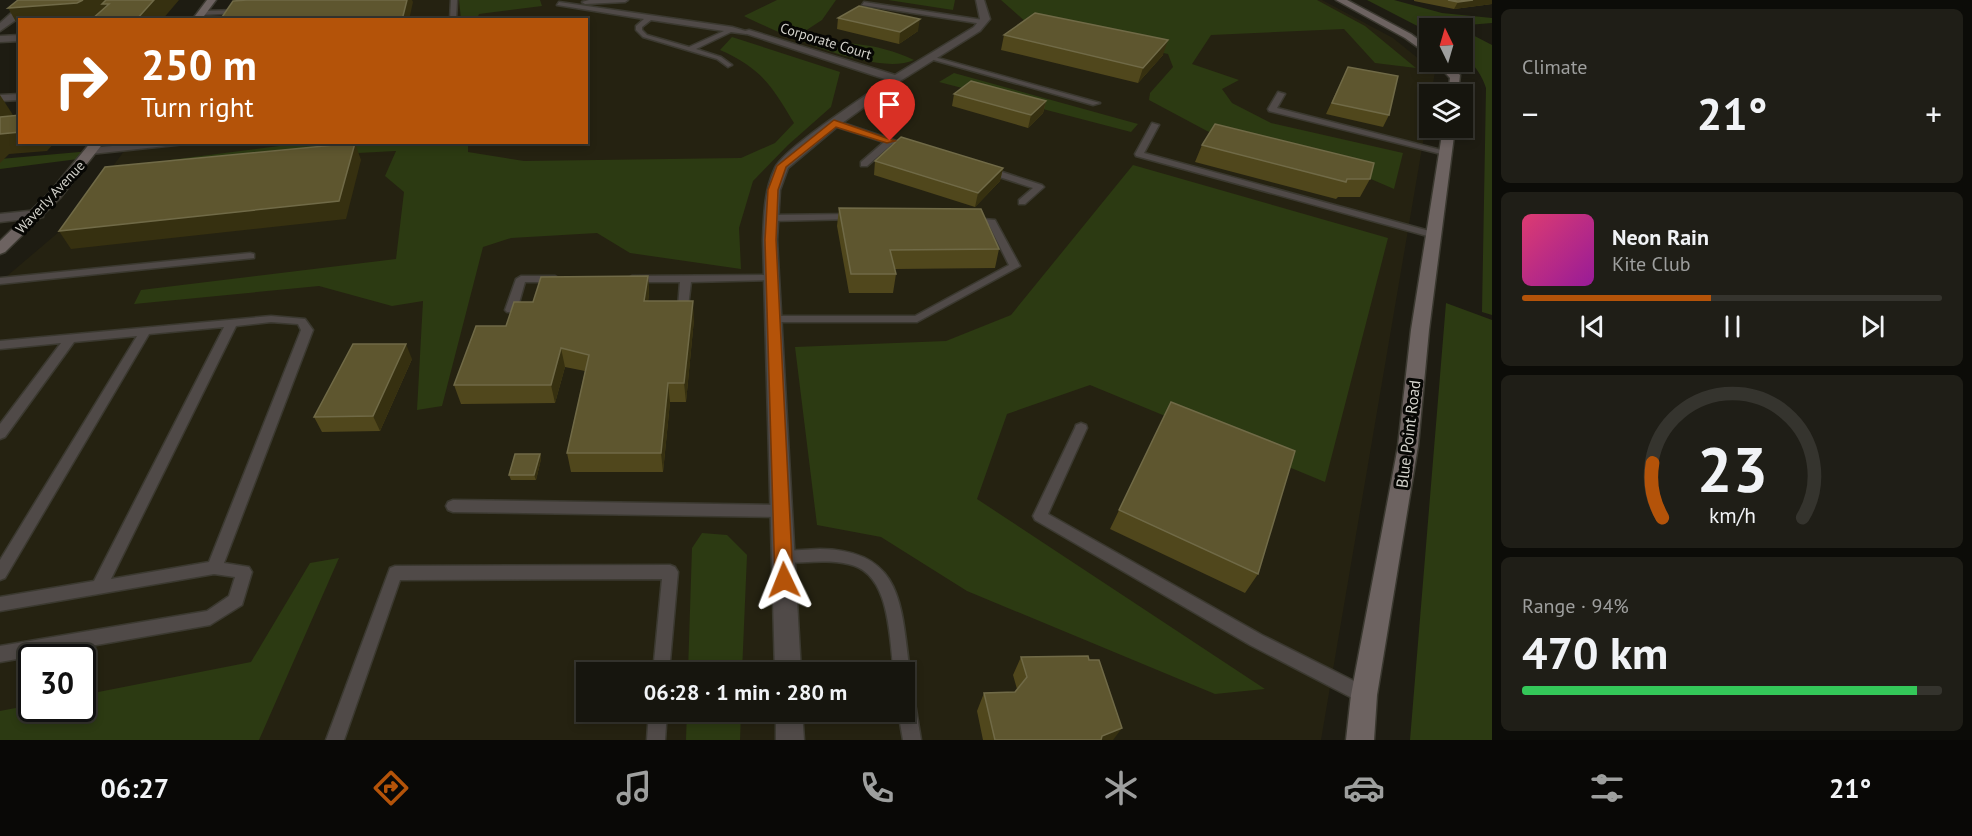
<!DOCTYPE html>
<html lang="en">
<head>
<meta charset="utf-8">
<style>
  body { margin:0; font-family:"PT Sans",sans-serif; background:#1f1e17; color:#f1f3f6; height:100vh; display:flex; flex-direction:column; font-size:22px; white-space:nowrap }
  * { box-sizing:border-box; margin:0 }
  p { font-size:20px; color:#9e9f9e }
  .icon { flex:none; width:33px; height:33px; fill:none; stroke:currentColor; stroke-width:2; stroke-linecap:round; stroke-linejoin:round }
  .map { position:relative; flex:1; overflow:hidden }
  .drawer { display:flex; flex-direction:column; gap:9px; padding:9px; background:#0c0c08; width:480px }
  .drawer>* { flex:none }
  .banner { position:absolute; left:18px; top:18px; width:570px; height:126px; border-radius:0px; box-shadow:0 3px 9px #0003,0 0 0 2px #35342e; background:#b45309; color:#fff; overflow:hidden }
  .needle { width:39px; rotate:355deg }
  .buttons { position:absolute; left:1419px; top:18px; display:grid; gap:12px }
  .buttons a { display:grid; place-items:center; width:54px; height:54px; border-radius:0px; background:#16150e; box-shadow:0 3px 9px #0003,0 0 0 2px #35342e; font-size:30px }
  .speed { position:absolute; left:18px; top:644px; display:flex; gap:12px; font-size:30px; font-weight:700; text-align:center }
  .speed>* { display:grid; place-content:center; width:78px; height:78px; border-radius:50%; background:#16150e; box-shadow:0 3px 9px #0003,0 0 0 2px #35342e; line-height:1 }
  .speed .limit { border:3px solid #111; border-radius:9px; background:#fff; color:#111 }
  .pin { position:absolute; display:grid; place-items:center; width:51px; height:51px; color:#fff; margin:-62px -26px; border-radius:50% 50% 50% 0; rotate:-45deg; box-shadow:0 0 6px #0007 }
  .pin .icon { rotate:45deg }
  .me { position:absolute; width:66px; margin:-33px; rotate:358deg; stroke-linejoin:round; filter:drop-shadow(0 0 4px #0008) }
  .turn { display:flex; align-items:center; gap:21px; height:126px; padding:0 24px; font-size:27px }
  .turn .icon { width:78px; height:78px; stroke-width:2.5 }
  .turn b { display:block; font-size:42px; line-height:51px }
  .big { font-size:45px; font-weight:700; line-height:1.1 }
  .drawer .tile { flex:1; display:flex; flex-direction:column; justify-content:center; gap:9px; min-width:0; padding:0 21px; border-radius:9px; background:#1f1e17 }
  .drawer .dial { align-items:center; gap:0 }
  .dial svg { height:156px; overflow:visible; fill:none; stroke:#35342e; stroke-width:7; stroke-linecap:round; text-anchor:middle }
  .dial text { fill:#f1f3f6; stroke:none }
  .song { display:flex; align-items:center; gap:18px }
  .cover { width:72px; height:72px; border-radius:9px; background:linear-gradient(135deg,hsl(340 70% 55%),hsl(300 70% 35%)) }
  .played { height:6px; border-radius:3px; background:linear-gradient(90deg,#b45309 45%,#35342e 45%) }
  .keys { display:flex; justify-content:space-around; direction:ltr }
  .heat { display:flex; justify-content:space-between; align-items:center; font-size:33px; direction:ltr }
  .charge { height:9px; border-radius:4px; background:linear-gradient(90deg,#34c759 94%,#35342e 0) }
  .trip { position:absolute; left:576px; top:662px; width:339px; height:60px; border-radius:0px; background:#16150e; box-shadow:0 3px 9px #0003,0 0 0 2px #35342e; font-weight:700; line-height:60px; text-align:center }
  .tab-bar { display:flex; height:96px; justify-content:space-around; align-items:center; background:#090806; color:#9e9f9e }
  .tab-bar .icon { width:42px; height:42px }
  .tab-bar .selected { color:#b45309 }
  .tab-bar b { font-size:27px; color:#f1f3f6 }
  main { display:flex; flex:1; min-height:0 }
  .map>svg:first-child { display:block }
  .built { fill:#252211; fill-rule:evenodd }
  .green { fill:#2c3a12 }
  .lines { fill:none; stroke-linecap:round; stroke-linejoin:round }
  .lane-casing { stroke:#3b3930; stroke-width:3 }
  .street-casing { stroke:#3b3930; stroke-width:3 }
  .secondary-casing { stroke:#3b3930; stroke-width:3 }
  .lane { fill:#504a48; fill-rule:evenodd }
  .street { fill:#504a48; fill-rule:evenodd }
  .secondary { fill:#6d6361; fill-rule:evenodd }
  .wall { fill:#50471c }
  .shaded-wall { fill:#363010 }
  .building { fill:#5e562f; stroke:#706a47; stroke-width:1.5 }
  .route { fill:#b45309; stroke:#753606; stroke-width:1.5 }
  .labels { text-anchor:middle; stroke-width:6; stroke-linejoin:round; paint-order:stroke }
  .far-street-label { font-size:14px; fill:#d3d2cb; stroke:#070704 }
  .street-label { font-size:16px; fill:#d3d2cb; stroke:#070704 }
</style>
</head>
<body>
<main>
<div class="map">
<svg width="1492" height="740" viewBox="0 0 1492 740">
  <rect width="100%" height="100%" fill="#1e1c12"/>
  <path class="built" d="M237,0H1322L1393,38L1435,72L1321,740H0V282L73,220L130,143L586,142V20L222,19ZM32,657H82V708H32ZM586,672H904V711H586Z"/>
  <path class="green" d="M459,0H540L542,6L479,14L477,19H461Z
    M777,0H836L822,20L802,33C819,44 836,41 856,44C876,46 895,51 914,60C877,77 780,34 744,16Z
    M888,0H955L953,10Z
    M1001,0H1317L1365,26L1416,68L1375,63L1344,29L1211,35L1192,64L1239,80L1222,89L1232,103L1271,123L1403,153L1394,189L1336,164L1233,140L1207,131L1149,100L1150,93L1173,67L1168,54L1027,23Z
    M1367,0H1394L1442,13L1492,18V23L1456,26L1459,28H1430L1429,32Z
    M1463,30L1492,45V315L1482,312L1486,88C1476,58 1462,67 1463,30Z
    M732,37L840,72L831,107L788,145L753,181L739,228L741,269L630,253L597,233L511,238L483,247L442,406L417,410L423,301L392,306L319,286L134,304L141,290L396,259L404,192L385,176L396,151L300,156L166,172L170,160L310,142L468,143V152L524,161L741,158L775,143L794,123C772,86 761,68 720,50Z
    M954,73L1138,124L1131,132L939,82Z
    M91,151L86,158L0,169V159Z
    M1133,165L1388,238L1325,482L1090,385L1007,414L977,499L1265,689L1215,694L967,591L881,537L817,525L795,347L946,341L1011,315Z
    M1446,303L1492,320V740H1410Z
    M702,533L727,535L747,555L742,672H688L692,548Z
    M339,558L259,740H0V711L31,705L32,708H82L83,695L251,662L310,563Z
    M687,711H741L740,740H686Z"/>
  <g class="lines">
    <defs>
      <path id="lane" d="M451,0H457L456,20H450Z
        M628,0L625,2L585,4L582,2L589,0Z
        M559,2L732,27L749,32L746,34L731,32L696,49L721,57L732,65L728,67L717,59L643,37L636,30V26L644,19L557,5ZM651,20L724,31L689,47L647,35L642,30V27Z
        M864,2L983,20L986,22L983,24L862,5Z
        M241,10L239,13L201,15L198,13L201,11Z
        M930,57H934L1100,103L1093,105L930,59Z
        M1278,92L1285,94L1277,108L1449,152L1445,155L1269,111L1268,109Z
        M831,121H837L914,147L910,150L892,144L867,166H861V162L884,142L831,125Z
        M1152,123L1159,125L1144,153L1437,233L1439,235L1434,238L1431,237L1136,156L1135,154Z
        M154,142H189L185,144L91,154L87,151L91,148Z
        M987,167L1042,185L1044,187L1025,204H1019V200L1033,188L984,172L983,170Z
        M852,214L855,215V219L772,221L767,218L772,215Z
        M972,218L995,220L1020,266L917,322H774L768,319L774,316H915L1009,265L989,225L969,223V219Z
        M250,253L254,254V258L0,284V278Z
        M772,275L776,276L777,278L776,280L691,282L688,307L683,310L678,307L680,282H632L627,279L632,276Z
        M521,276H555L560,279L555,282H525L517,310L515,312H507L505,310L516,279Z
        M271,316L305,319L313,330L224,563L249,567L252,572L242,605L210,625L0,662V646L207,611L229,596L235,577L214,574L0,611V597L94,581L224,327L149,334L5,578L0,580V560L137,336L74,342L5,437L0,439V424L61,343L0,349V341ZM271,322L298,324L301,330L209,562L111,579L236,326Z
        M1081,423L1086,425L1087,428L1048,514L1262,635L1370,689L1373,695L1370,701L1364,703L1358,701L1250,645L1035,520L1033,516L1075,428L1076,425Z
        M453,500L781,505L786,507L788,511L786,515L781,517L453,512L448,510L446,506L448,502Z
        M820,549C904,550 901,607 910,672L908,678L904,679V672H894C889,638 891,572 848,564C827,559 804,563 783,563L778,561L775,557L778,553L783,551Z
        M670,565L675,567L678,572L669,672H653L662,579L400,580L344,740H326L390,568L395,566Z
        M904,683L910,685L913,691L921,740H903L898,711H904Z
        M649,711H667L665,740H647Z"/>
      <path id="street" d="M26,0H35L20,17L0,31V23Z
        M976,0H984L990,19L980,31L900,81L838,126L788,168L780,190L777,240L801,672H775L763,240C764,215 764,191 775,168C783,149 867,95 888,80L741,32L749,30L895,75L974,27L980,19Z
        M20,35V41L0,42V36Z
        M20,94V100L0,101V95Z
        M38,210L43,211V217L0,222V214Z
        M776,711H802L804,740H776Z"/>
      <path id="secondary" d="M207,0H216L201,20H192Z
        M1336,0H1347L1411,34L1430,48V56L1405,38Z
        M1435,62H1446L1460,75L1458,94H1448L1450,78Z
        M1443,128H1455L1429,330L1418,446L1377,695L1374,740H1346L1351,695L1398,446L1411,330Z
        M91,142H104L60,198L5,252L0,254V241L50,192Z"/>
    </defs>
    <use href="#lane" class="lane-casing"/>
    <use href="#street" class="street-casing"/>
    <use href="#secondary" class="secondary-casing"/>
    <use href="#lane" class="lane"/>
    <use href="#street" class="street"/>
    <use href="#secondary" class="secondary"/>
  </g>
  <path class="wall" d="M1414,0H1492V4L1454,9L1414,1Z
    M838,18L918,31L899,44L837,29Z
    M1004,35L1163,55L1138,83L1001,50Z
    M1348,67L1389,115L1383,127L1326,114Z
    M954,94L1046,101L1043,113L1028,128L952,106Z
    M1202,145L1370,179L1360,197H1338L1336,199L1195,162Z
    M875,161L1003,168L1000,181L975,207L874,175Z
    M839,208L999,249L995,268L895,269L896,274L893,293H849L837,226Z
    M648,276L649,294L648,301L694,319L686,402H670L663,472H571L567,453L585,371L565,367L555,403L461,404L454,385L506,326L533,302Z
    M412,359L380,431L322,432L314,417Z
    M1171,402L1258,574L1245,593L1110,529Z
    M540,454L541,459L536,480H511L509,475Z
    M1021,657L1113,740H983L977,711L984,693L1015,692L1017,689L1013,675Z"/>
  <path class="shaded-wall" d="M83,0H130L91,20H20L19,27L8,8Z
    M154,0H179L162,20H136Z
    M407,0H412L413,2L409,20H402Z
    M1473,0H1492V4L1454,9L1458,2Z
    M920,19L918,31L899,44L900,32Z
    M1168,40L1163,55L1138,83L1143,68Z
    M0,95L13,115L0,127Z
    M1046,101L1043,113L1028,128L1031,115Z
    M20,132V142H55L47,151L9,154L0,163V134Z
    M355,143L361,160L346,219L71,249L59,231Z
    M1003,168L1000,181L975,207L978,193Z
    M648,276L649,294L646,319L644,301Z
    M693,301L694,319L686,402L684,383Z
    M406,344L412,359L380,431L373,416Z
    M561,348L565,367L555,403L551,385Z
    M668,383L670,402L663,472L661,453Z
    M540,454L541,459L536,480L534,475Z
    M1122,728L1113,740H1099L1102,736Z"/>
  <path class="building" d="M18,0H83L77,3L8,8Z
    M106,0H154L136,20H91L109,4H102Z
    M247,0H407L402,20H220L233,1Z
    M1448,0H1473L1458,2Z
    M859,6L920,19L900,32L838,18Z
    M1035,13L1168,40L1143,68L1004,35Z
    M1348,67L1398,76L1389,115L1332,103Z
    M971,81L1046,101L1031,115L954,94Z
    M20,115V132L0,134V117Z
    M1215,124L1374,163L1370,179H1347L1346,182L1202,145Z
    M901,137L1003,168L978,193L875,161Z
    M355,143L339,201L59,231L105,167Z
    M839,208L981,209L999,249L890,250L896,274H851Z
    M648,276L644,301H693L684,383H668L661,453H567L589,355L561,348L551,385H454L476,326H506L514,302H533L541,277Z
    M353,344H406L373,416L314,417Z
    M1171,402L1295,451L1258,574L1119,510Z
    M515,454H540L534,475H509Z
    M1088,656L1089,660H1099L1122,728L1102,736L1101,740H995L984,693L1015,692L1027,677L1021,657Z"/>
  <path class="route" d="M834,120L895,141L887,143L836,127L786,167L778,190L776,240L793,580L790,585L784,587L778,585L775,580L765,240L768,190L777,166Z"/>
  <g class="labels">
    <g class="far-street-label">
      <text transform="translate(826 41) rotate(17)" y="5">Corporate Court</text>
      <text transform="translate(50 197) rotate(-47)" y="5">Waverly Avenue</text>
    </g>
    <g class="street-label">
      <text transform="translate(1408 434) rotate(-83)" y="6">Blue Point Road</text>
    </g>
  </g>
</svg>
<div class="buttons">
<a><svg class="needle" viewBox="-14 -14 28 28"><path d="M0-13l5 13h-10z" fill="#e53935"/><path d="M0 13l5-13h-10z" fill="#9e9f9e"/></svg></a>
<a><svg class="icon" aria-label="layers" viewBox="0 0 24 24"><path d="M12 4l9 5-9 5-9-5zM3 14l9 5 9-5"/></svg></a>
</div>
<div class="speed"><div class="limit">30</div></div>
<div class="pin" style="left:890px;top:141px;background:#d93025"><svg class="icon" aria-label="arrive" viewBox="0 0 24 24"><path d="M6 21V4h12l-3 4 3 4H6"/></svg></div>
<svg class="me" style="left:784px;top:580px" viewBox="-20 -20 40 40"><path d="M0-17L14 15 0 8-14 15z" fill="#b45309" stroke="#fff" stroke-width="4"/></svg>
<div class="trip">06:28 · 1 min · 280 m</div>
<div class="banner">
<div class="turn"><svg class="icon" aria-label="right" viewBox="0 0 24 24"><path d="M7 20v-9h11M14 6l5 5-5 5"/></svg><div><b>250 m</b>Turn right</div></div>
</div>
</div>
<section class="drawer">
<div class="tile"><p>Climate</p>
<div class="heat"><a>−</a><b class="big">21°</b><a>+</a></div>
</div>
<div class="tile">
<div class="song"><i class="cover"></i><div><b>Neon Rain</b><p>Kite Club</p></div></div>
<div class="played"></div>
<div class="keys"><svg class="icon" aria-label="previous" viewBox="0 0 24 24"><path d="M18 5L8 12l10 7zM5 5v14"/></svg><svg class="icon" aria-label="pause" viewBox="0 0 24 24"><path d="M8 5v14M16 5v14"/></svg><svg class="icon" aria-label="next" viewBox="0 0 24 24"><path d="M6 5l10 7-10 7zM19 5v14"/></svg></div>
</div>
<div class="tile dial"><svg viewBox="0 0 100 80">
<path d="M14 69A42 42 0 1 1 86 69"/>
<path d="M14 69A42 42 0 0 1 9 41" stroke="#b45309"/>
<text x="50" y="56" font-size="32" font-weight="700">23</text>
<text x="50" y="72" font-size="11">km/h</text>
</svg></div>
<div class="tile"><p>Range · 94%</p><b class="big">470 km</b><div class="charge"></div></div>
</section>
</main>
<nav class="tab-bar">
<b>06:27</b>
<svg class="icon selected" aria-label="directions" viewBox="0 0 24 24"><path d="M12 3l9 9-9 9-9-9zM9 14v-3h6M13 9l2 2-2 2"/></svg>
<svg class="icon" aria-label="music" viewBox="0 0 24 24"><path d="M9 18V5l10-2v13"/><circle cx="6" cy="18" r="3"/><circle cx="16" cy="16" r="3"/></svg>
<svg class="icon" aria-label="phone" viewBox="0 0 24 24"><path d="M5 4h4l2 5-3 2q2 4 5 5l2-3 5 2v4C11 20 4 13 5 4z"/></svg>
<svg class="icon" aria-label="climate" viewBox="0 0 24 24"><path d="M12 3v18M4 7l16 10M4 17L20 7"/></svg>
<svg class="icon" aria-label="car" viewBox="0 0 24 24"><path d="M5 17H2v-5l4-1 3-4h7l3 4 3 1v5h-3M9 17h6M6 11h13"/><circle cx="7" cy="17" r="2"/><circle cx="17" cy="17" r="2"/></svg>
<svg class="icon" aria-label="filters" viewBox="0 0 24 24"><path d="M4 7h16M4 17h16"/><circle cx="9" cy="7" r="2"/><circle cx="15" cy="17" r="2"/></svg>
<b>21°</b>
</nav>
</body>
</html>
